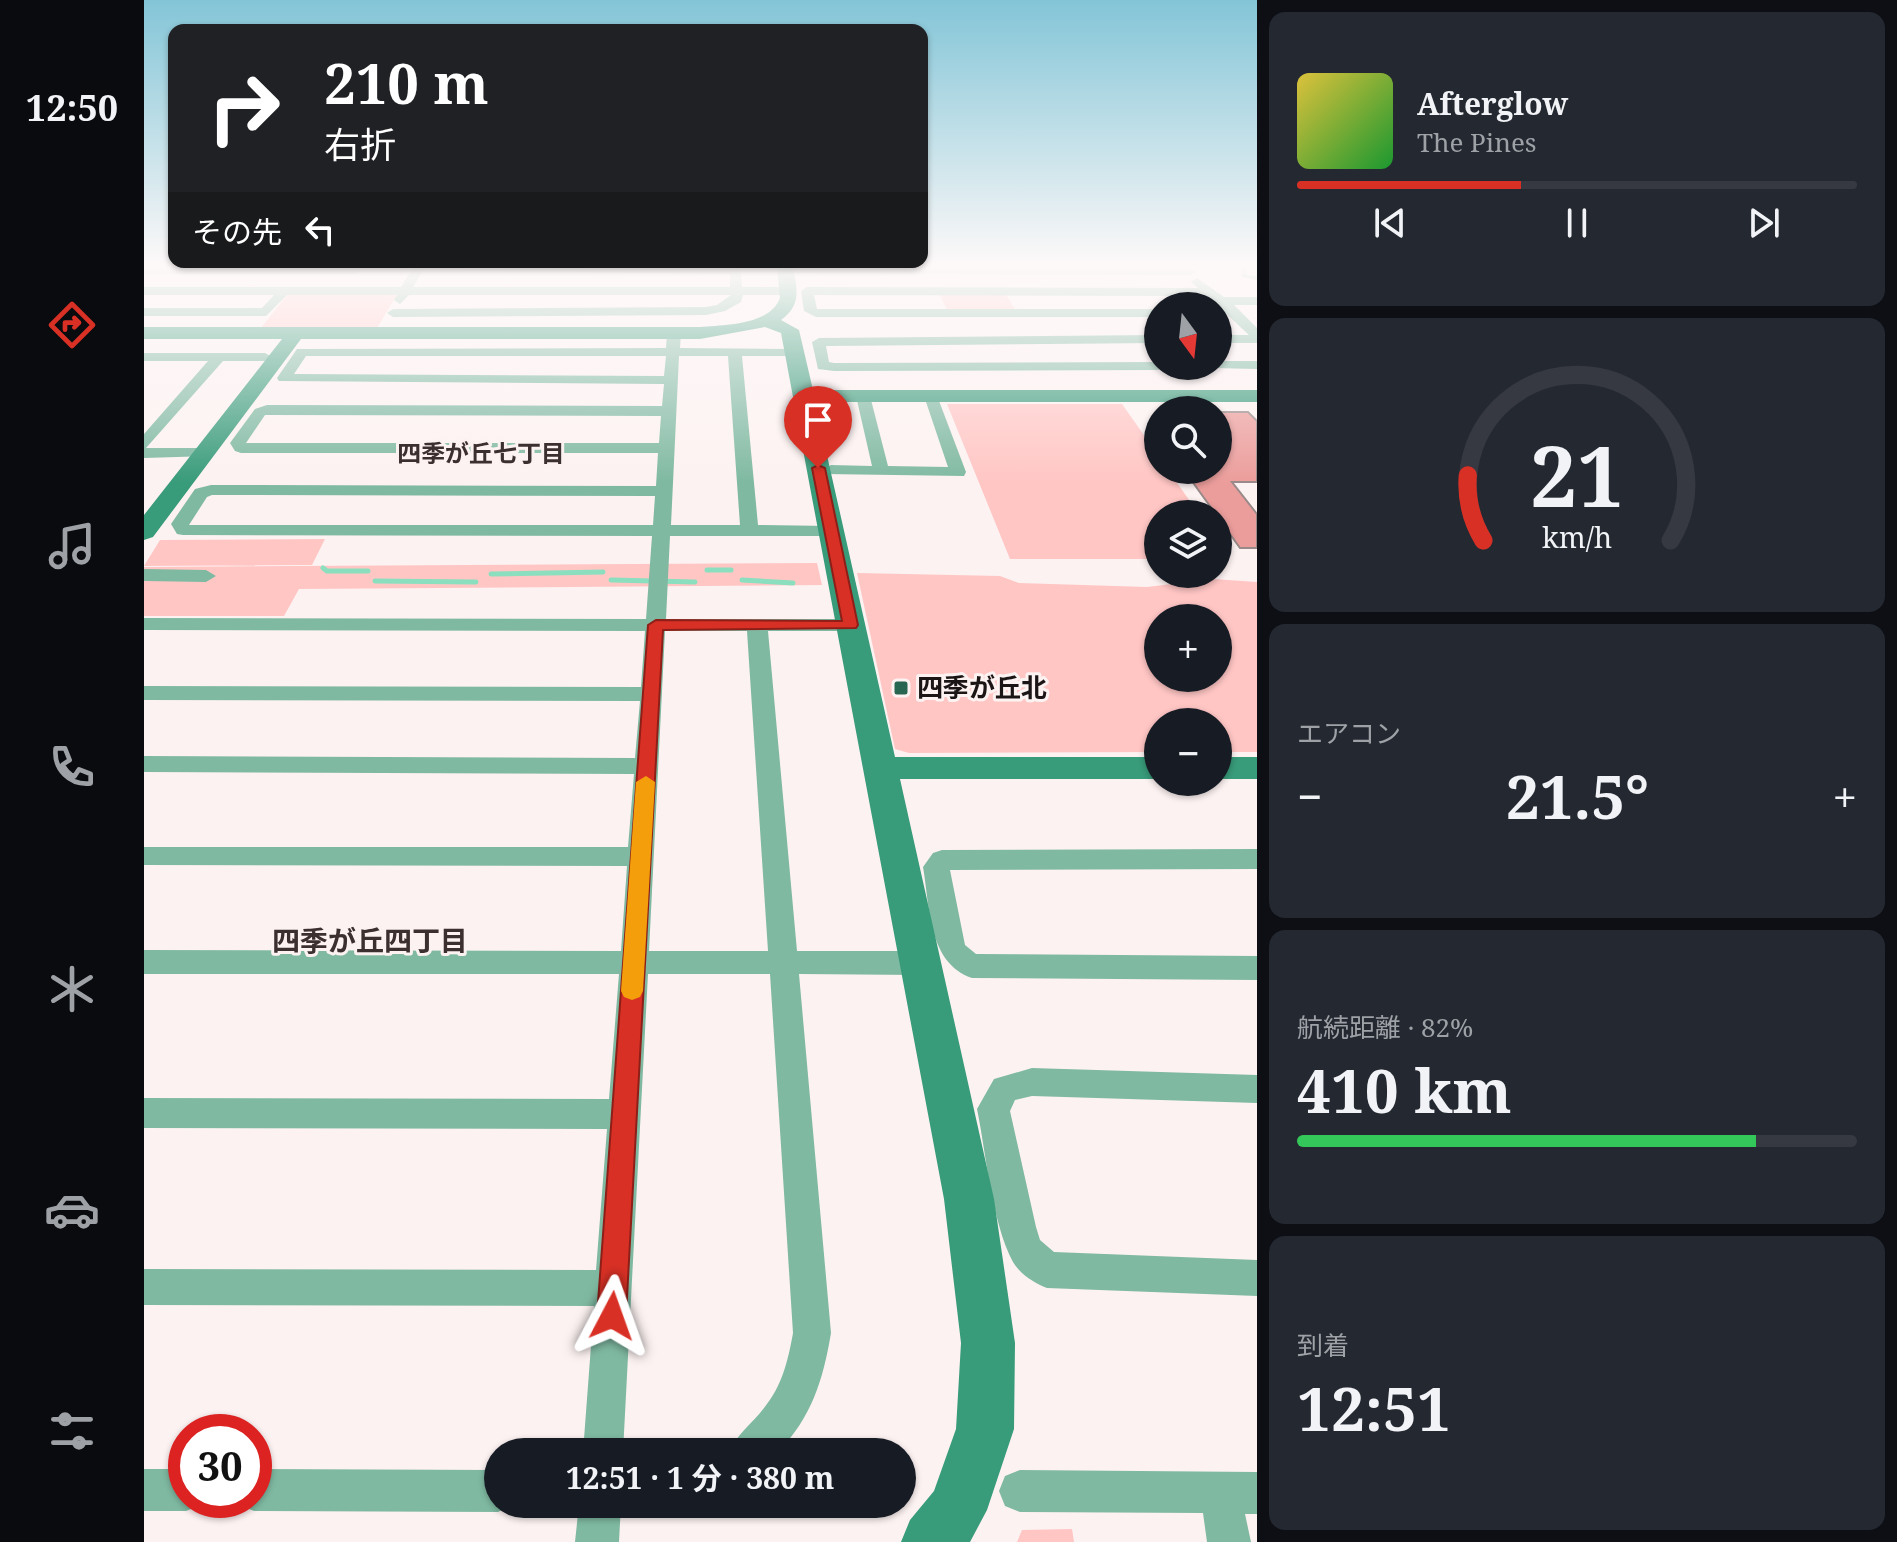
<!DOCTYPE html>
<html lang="ja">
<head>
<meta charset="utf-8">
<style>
  body { margin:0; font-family:"Noto Serif","Noto Sans JP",serif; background:#242831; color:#f1f3f6; height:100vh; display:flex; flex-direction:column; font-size:30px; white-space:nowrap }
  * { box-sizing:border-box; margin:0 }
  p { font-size:26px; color:#9ea1a6 }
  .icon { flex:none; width:44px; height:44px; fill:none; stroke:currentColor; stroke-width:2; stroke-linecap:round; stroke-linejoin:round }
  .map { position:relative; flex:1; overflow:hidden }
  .sheet { display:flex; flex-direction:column; gap:12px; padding:12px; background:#0d0f14; width:640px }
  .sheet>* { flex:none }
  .banner { position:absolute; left:24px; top:24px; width:760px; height:244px; border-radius:16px; box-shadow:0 2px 6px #0004; background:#202124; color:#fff; overflow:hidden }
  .needle { width:52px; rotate:165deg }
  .fabs { position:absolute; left:1000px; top:292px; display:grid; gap:16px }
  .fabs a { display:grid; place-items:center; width:88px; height:88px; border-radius:50%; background:#171b24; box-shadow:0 2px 6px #0004; font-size:40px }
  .speed { position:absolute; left:24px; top:1414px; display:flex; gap:16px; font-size:40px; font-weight:700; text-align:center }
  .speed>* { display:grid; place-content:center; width:104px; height:104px; border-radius:50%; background:#171b24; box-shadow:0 2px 6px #0004; line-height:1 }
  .speed .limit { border:12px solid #d22; background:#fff; color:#111 }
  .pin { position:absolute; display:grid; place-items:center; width:68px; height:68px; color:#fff; margin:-82px -34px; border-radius:50% 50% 50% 0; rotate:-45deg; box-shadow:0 0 8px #0007 }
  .pin .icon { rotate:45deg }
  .me { position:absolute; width:88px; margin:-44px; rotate:4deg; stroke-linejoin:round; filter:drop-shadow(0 0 6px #0008) }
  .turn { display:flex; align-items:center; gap:28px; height:168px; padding:0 24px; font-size:36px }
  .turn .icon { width:104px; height:104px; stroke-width:2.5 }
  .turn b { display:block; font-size:56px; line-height:68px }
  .then { display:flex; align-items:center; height:76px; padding:0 24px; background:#0003; gap:16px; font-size:30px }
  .big { font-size:60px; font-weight:700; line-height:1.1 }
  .sheet .card { flex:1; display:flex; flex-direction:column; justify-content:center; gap:12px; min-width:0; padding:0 28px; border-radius:16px; background:#242831 }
  .sheet .dial { align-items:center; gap:0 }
  .dial svg { height:208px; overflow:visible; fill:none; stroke:#363941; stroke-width:7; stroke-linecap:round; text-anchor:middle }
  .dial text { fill:#f1f3f6; stroke:none }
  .song { display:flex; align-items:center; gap:24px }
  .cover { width:96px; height:96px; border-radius:12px; background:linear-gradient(135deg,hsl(50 70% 55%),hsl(130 70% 35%)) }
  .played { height:8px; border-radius:4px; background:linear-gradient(90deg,#d93025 40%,#363941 40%) }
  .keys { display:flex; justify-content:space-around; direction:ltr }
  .heat { display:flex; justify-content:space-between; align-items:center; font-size:44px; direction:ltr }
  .charge { height:12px; border-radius:6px; background:linear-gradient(90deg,#34c759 82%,#363941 0) }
  .trip { position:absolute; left:340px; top:1438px; width:432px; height:80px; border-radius:40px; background:#171b24; box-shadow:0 2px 6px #0004; font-weight:700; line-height:80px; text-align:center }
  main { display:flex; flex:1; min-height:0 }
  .tab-bar { display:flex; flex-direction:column; width:144px; justify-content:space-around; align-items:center; background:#090b0e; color:#9ea1a6 }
  .tab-bar .icon { width:56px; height:56px }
  .tab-bar .active { color:#d93025 }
  .tab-bar b { font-size:36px; color:#f1f3f6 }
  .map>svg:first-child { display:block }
  .green { fill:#ffc6c4; fill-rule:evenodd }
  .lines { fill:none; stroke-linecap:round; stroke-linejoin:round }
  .stream { stroke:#8bdfbe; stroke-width:5 }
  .building { fill:#eb9d9b; stroke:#998a89; stroke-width:2 }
  .lane { fill:#7fb9a2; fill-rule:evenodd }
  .street { fill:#7fb9a2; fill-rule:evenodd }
  .secondary { fill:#389b7a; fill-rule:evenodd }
  .route { fill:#d93025; stroke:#8d1f18; stroke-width:2 }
  .slow { fill:#f59e0b }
  .poi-dot { fill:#296651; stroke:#fdf2f2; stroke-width:3 }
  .labels { text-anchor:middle; stroke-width:6; stroke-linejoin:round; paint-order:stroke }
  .far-neighbourhood-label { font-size:24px; font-weight:bold; fill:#3c2f2f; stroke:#fdf2f2 }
  .poi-label { font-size:26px; font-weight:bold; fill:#1b1515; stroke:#fdf2f2; text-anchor:start }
  .neighbourhood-label { font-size:28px; font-weight:bold; fill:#3c2f2f; stroke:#fdf2f2 }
</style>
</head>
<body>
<main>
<nav class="tab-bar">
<b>12:50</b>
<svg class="icon active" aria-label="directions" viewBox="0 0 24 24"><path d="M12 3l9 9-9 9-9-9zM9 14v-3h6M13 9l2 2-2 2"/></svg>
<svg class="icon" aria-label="music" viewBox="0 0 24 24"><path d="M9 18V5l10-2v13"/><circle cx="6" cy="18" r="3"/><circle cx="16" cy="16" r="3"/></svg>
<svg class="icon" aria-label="phone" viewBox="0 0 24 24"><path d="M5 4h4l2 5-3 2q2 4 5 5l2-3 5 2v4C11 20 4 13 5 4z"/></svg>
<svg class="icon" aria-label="climate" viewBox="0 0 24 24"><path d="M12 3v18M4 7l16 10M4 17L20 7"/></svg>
<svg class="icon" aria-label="car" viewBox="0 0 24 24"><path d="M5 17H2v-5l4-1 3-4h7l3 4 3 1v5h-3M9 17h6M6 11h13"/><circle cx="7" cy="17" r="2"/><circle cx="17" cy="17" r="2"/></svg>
<svg class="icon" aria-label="filters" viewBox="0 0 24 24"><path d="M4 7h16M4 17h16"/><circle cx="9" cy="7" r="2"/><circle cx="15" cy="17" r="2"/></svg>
</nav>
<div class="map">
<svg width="1113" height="1542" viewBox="0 0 1113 1542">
  <rect width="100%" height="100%" fill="#fdf2f2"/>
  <path class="green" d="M254,293L233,328L116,329L144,294Z
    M795,293H861L872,311L803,310Z
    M803,404H978L1014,455V470H1024L1055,514H1014V559H866Z
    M181,539L168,565L0,566L16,540Z
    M673,563L678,585L155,589L140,616H0V567Z
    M713,573L856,576L875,583L1003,587L1069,579L1113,582V752H1074V722H1014V752L765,753L751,749ZM1014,618H1074V678H1014Z
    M928,1529L930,1542H873L878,1530Z"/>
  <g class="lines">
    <path class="stream" d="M179,568L183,571H224
      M563,570H587
      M347,574L459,572
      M467,580L551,582
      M598,580L649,583
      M231,581L332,582"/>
  </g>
  <path class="building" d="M1074,412H1104L1113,421V482H1088L1113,514V548H1096L1040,470H1074Z"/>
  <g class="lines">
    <path class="lane" d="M1097,267H1103V275L1113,276V280L1098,277Z"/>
    <path class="street" d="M269,267H281L269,287H586V274L318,270L312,267H597L598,287H644L650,291L644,295H599L597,302L581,311L562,315L249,317L243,313L249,309L562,307L573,305L587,295H265L256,304L250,300L253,295H143L122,316H0V308H118L130,295H0V287H257Z
      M640,267L1046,269L1052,272L1046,275L641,273L635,270Z
      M0,268H211L217,271L211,274H0Z
      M1053,278L1080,297H1113V305H1090L1113,328V343H1074V335H1105L1063,296L670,295L673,309H1014V317H672L660,311L657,291L663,287L1054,288L1047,282Z
      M530,329L537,333L536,348L647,349V355L642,356H598L614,525L687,526L696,531L687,536H526L522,619H707L717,625L707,631H624L653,951H776L786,955L790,963L786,971L776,975L655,974L687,1333C679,1380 668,1417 634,1452H586C593,1433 608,1424 620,1408C638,1386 644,1361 649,1333L626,974H504L479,1452H439L450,1306L0,1305V1269L452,1270L463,1129L0,1128V1098L465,1099L475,974H0V950L477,951L483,866L0,865V847H484L490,774L0,772V756L491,758L496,701L0,700V686L497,687L501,631L0,630V618L502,619L508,536L39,535L33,534L27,524L51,489L67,485L512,486L514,453H97L91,451L86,443L111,409L123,405L518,406L520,384L135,381L133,378L153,349L522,348L523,333ZM162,356H522L520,376L150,374ZM535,356H584L596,525H527ZM121,415H124L517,416L515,443H102ZM68,495L511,496L509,525H45L63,497ZM521,631H603L624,951H505Z
      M1014,335V343L682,346L685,362L690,363L1014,362V366H1021L1014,370L690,371L674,369L668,342L675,338Z
      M0,353H121L128,357L121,361H79L2,448H60L66,450V456L0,458V434L64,361H0Z
      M1074,361H1113V369L1069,368L1074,366Z
      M719,392L726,396L744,466L804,467L780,396L787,392L792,393L822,472L820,476L681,474L679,470L687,465L728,466L712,396Z
      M0,569L62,570L72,576L62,582L0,581Z
      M1113,849V869L806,870L821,945L832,954L1113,956V980L828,978C784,963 786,907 779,867L789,853L798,850Z
      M888,1068L1113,1075V1103L888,1096L871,1100L866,1111L892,1227L896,1240L910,1252L1113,1260V1296L903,1288C890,1283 876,1274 869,1262C848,1223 842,1153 833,1109L850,1079Z
      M0,1469H42V1500H59L57,1505L42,1511H0Z
      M110,1469L354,1470V1504H370L354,1512L110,1511L95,1505L93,1500H110Z
      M876,1470L1113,1472V1514H1101L1107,1542H1063L1059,1513L876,1512L861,1506L855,1491L861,1476Z
      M435,1504H477L475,1542H431Z"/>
    <path class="secondary" d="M633,267H649C653,289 658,305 637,320L655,330L669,390H1113V402H671L751,757H1014V779H756L850,1199L871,1343L870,1429L843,1510L826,1542H757L766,1520L790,1491L812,1429L817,1343L800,1199L637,333L621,327L556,339H157L9,537L0,540V515L138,339H0V327H556C581,325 626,325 636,298Z
      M1074,757H1113V779H1074Z"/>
  </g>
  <linearGradient id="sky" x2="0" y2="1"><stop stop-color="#83c5d7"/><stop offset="0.55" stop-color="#fef9f9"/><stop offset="1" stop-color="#fef9f9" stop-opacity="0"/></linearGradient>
  <rect width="1113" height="483" fill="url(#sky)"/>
  <path class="route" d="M674,465L681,468L714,625L712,628L519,630L482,1316L478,1326L468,1330L458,1326L453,1316L504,625L512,620L698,621L668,468Z"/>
  <path class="slow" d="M502,776L511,782L499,991L496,997L488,1000L480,997L477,991L492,782Z"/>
  <rect class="poi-dot" x="749" y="680" width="16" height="16" rx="4"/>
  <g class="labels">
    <g class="far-neighbourhood-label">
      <text x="337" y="462">四季が丘七丁目</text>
    </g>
    <g class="poi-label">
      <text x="773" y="697">四季が丘北</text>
    </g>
    <g class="neighbourhood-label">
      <text x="226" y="951">四季が丘四丁目</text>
    </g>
  </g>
</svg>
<div class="fabs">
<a><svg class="needle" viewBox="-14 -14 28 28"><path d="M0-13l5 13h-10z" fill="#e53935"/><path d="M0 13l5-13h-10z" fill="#9ea1a6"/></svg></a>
<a><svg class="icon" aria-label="search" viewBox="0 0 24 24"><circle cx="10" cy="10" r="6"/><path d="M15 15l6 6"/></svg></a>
<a><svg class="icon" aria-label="layers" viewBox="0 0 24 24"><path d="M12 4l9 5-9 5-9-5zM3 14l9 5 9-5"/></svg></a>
<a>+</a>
<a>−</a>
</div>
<div class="speed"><div class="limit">30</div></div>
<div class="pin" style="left:674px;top:468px;background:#d93025"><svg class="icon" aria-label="arrive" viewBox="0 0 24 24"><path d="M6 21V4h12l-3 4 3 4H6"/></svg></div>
<svg class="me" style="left:468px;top:1316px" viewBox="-20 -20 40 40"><path d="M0-17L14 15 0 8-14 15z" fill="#d93025" stroke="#fff" stroke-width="4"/></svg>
<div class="trip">12:51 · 1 分 · 380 m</div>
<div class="banner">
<div class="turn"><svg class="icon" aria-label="right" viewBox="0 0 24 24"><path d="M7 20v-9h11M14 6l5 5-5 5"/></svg><div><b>210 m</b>右折</div></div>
<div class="then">その先<svg class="icon" aria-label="left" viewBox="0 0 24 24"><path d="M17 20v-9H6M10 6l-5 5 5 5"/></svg></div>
</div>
</div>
<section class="sheet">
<div class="card">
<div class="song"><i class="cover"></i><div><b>Afterglow</b><p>The Pines</p></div></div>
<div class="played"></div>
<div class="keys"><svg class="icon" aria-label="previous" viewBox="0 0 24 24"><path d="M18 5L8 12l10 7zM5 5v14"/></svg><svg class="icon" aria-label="pause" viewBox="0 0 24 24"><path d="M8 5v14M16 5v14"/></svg><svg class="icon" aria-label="next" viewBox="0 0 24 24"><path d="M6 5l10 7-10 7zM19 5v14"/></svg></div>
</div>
<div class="card dial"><svg viewBox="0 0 100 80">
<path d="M14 69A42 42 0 1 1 86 69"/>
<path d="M14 69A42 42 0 0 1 8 44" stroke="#d93025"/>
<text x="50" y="56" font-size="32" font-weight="700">21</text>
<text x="50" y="72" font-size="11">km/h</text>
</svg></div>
<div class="card"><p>エアコン</p>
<div class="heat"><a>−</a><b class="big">21.5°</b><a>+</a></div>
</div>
<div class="card"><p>航続距離 · 82%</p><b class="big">410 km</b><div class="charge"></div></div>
<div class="card"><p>到着</p><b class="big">12:51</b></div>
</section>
</main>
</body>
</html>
